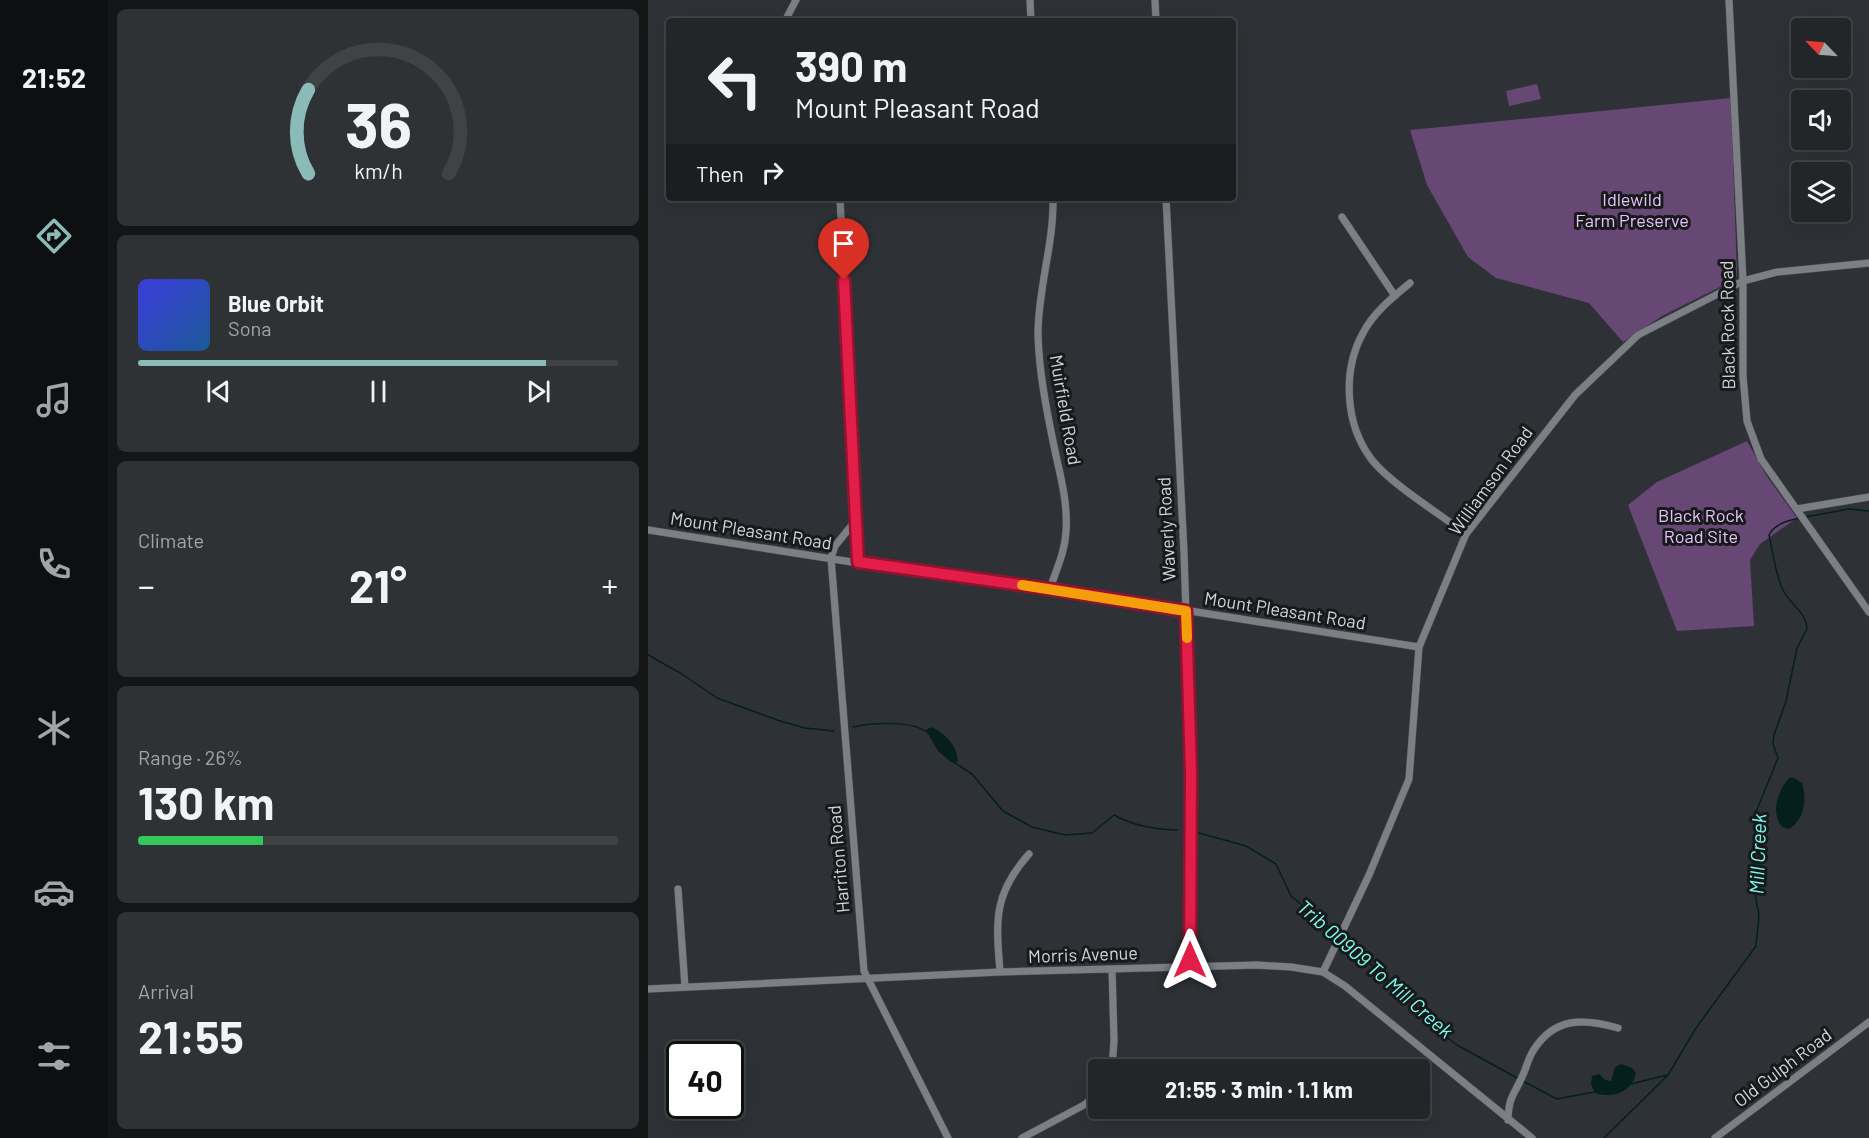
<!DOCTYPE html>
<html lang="en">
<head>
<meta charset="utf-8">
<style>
  body { margin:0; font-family:Barlow,sans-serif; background:#2e3234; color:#f1f3f6; height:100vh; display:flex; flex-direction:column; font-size:22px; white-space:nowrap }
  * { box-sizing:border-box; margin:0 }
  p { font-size:20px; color:#a2a5a8 }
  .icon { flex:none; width:33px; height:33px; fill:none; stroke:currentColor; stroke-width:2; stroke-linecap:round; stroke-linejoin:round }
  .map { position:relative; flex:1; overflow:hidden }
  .side { display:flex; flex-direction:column; gap:9px; padding:9px; background:#131516; width:540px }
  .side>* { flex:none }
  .hud { position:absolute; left:18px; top:18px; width:570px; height:183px; border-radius:6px; box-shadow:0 6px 24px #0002,0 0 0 2px #3f4345; background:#222628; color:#f1f3f6; overflow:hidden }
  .needle { width:39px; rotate:295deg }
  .fabs { position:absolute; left:1143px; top:18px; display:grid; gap:12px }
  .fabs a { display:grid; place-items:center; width:60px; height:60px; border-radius:6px; background:#222628; box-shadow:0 6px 24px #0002,0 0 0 2px #3f4345; font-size:30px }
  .speed { position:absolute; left:18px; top:1041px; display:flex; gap:12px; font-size:30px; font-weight:700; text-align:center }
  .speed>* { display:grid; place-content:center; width:78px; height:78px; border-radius:50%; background:#222628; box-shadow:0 6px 24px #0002,0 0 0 2px #3f4345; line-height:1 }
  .speed .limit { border:3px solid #111; border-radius:9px; background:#fff; color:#111 }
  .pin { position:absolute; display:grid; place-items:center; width:51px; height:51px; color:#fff; margin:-62px -26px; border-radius:50% 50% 50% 0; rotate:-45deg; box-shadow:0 0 6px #0007 }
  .pin .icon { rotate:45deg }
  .me { position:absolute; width:66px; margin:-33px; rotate:0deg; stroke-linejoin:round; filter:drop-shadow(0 0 4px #0008) }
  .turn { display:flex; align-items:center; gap:21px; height:126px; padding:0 30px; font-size:27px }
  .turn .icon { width:78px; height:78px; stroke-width:2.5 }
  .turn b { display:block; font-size:42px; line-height:51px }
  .then { display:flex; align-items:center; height:57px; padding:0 30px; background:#0003; gap:12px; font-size:22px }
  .big { font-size:45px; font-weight:700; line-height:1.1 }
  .side .card { flex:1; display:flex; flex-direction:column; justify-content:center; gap:9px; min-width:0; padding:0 21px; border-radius:9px; background:#2e3234 }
  .side .dial { align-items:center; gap:0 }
  .dial svg { height:156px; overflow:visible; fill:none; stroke:#3f4345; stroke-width:7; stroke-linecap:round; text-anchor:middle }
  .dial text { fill:#f1f3f6; stroke:none }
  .song { display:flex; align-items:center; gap:18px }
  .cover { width:72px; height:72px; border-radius:9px; background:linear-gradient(135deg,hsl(240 70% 55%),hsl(210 70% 35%)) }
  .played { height:6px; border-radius:3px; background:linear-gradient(90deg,#8bbbb9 85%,#3f4345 85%) }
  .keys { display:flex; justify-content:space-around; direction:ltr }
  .heat { display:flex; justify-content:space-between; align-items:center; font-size:33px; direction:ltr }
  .charge { height:9px; border-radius:4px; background:linear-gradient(90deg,#34c759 26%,#3f4345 0) }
  .trip { position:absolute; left:440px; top:1059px; width:342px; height:60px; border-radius:6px; background:#222628; box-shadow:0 6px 24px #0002,0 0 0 2px #3f4345; font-weight:700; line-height:60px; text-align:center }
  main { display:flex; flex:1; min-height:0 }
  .menu { display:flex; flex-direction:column; width:108px; justify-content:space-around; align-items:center; background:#0e0f10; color:#a2a5a8 }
  .menu .icon { width:42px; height:42px }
  .menu .active { color:#8bbbb9 }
  .menu b { font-size:27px; color:#f1f3f6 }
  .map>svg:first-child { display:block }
  .green { fill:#674875 }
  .water { fill:#041f1d }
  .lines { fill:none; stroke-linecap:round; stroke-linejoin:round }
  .stream { stroke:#041f1d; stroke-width:1.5 }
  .minor-casing { stroke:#4b4e52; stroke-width:8 }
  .minor { stroke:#7c8085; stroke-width:7 }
  .route-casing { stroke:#92132f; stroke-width:15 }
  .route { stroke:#e11d48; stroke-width:10 }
  .slow { stroke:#f59e0b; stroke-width:10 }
  .labels { text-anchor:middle; stroke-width:6; stroke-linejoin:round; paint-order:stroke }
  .park-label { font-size:18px; fill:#e9c1fd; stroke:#18191b }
  .street-label { font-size:18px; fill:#d4d6d9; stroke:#18191b }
  .water-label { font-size:20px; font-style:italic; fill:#7dfcf0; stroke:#18191b }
</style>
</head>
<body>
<main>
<nav class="menu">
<b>21:52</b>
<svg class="icon active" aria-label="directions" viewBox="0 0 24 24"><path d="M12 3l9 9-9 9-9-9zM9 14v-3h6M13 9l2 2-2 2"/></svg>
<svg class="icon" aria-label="music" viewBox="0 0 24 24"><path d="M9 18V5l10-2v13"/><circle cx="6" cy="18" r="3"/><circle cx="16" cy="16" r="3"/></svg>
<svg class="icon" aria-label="phone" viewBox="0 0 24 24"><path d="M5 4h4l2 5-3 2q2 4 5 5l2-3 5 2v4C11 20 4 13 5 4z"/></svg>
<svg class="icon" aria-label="climate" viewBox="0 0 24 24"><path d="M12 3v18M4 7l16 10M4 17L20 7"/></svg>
<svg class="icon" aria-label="car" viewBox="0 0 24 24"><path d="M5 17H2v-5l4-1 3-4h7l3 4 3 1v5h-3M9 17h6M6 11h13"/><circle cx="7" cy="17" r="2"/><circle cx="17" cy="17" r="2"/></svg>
<svg class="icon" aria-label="filters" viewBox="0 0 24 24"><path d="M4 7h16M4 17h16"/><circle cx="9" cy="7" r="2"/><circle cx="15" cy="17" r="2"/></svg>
</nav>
<section class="side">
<div class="card dial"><svg viewBox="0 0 100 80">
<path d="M14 69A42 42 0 1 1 86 69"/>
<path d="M14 69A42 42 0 0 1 14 26" stroke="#8bbbb9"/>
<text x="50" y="56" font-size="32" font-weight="700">36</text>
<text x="50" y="72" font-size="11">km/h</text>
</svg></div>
<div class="card">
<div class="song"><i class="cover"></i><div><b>Blue Orbit</b><p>Sona</p></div></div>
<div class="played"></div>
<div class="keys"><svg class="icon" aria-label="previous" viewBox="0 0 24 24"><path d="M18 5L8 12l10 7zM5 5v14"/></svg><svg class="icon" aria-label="pause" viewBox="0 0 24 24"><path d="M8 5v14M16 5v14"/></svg><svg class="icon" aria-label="next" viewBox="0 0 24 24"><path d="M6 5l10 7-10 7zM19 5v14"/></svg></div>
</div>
<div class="card"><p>Climate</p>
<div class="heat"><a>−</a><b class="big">21°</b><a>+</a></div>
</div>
<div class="card"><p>Range · 26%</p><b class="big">130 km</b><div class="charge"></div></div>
<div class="card"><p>Arrival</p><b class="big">21:55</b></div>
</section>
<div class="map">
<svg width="1221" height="1138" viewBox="0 0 1221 1138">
  <rect width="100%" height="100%" fill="#2e3236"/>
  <path class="green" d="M889,84L893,99L861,106L858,91Z
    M1083,98L1089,276L1084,281L1014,316L975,342L941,303L848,278L820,257L779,185L762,130Z
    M1099,441L1118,475L1149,518L1112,544L1102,560L1106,626L1029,631L980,505L1009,482Z"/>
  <path class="water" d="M283,727C298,734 309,745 310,762H303L290,751L278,730Z
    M1141,778H1146L1154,783C1159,800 1157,819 1141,829L1134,827C1122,812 1130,791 1141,778Z
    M973,1064L984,1068L988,1073C984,1092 965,1099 947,1093L943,1084L944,1076L951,1074L957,1080L963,1081L967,1067Z"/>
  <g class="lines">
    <path class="stream" d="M1157,517L1201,509L1221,511
      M0,655L34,674L69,698L132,721L157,728L186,731
      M205,727C222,723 266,720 280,733
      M304,761L324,774L355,811L384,827L417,835L444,833L466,815C486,826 506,829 529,830
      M551,833L598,846L628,864L643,896L689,934
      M693,937L769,1007L787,1028L809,1045L871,1079
      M875,1081L909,1099L946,1092
      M983,1084L1019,1075
      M956,1138L1020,1075L1048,1028L1108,946L1111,915L1106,889L1108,812L1130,758L1125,744L1126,735L1138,701L1149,648L1159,629C1158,611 1142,605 1135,590C1127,573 1125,553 1121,535C1126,524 1141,520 1152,518"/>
    <defs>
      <path id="minor" d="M382,0L383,21
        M507,0L508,21
        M1081,0L1095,281V376L1099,421L1113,459L1221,612
        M137,21L148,0
        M192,198L210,563
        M518,198L536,552L543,772L542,966
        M694,217L747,296
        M762,283C745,297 725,313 715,333C694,371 697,425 724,460C743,484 792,514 818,534
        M1149,509L1221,497
        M208,520L187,546L183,558L216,971L300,1138
        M0,530L210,563L402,589L771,647
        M402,589C408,570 417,552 418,532C420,504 413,478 407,451C399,412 391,374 390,334C390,288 406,244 405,198
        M30,889L37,987
        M464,969L466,1040L464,1070
        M352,972C348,921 345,894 381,854
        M675,972L721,875L761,779L771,647L818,534L927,395L990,335L1095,281L1129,272L1221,263
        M0,989L352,972L609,965L643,967L675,972L697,986L884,1138
        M860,1120C861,1096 865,1097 874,1077C878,1069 880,1059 885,1051C906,1017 935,1018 970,1028
        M374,1138L436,1105L450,1094
        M1067,1138L1221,1022"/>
    </defs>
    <use href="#minor" class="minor-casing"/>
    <use href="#minor" class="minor"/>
  </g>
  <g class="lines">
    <defs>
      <path id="route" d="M196,280L210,562L402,589L538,611L543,772L542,960"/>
    </defs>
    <use href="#route" class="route-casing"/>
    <use href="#route" class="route"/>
    <path class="slow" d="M374,585L538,611L539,638"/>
  </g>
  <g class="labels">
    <g class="park-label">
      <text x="984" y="206">Idlewild<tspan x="984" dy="21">Farm Preserve</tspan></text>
      <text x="1053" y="522">Black Rock<tspan x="1053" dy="21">Road Site</tspan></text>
    </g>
    <g class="street-label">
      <text transform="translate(1080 325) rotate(-91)" y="6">Black Rock Road</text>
      <text transform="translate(417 410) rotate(80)" y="6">Muirfield Road</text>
      <text transform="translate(843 481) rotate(-54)" y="6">Williamson Road</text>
      <text transform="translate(519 529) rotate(-93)" y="6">Waverly Road</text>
      <text transform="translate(103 531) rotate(9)" y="6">Mount Pleasant Road</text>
      <text transform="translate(637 611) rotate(9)" y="6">Mount Pleasant Road</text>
      <text transform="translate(191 859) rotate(-95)" y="6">Harriton Road</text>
      <text transform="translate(435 955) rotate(-2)" y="6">Morris Avenue</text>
      <text transform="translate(1135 1068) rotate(-37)" y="6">Old Gulph Road</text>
    </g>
    <g class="water-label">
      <text transform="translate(1110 854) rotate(-88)" y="7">Mill Creek</text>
      <text transform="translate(727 969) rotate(41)" y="7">Trib 00909 To Mill Creek</text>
    </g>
  </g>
</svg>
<div class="fabs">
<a><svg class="needle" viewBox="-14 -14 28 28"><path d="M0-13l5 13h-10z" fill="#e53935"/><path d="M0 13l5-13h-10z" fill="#a2a5a8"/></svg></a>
<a><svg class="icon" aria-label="sound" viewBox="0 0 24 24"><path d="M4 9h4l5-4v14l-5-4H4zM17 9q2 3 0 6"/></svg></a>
<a><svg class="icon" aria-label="layers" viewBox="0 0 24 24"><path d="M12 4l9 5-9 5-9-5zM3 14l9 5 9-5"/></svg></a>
</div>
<div class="speed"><div class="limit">40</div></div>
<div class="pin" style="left:196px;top:280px;background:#d93025"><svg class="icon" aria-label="arrive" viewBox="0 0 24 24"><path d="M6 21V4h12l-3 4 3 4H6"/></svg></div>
<svg class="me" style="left:542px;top:960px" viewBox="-20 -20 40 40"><path d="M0-17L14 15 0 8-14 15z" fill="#e11d48" stroke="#fff" stroke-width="4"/></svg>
<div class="trip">21:55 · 3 min · 1.1 km</div>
<div class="hud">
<div class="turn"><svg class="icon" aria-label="left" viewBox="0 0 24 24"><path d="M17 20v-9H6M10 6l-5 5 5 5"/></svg><div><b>390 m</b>Mount Pleasant Road</div></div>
<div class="then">Then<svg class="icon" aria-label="right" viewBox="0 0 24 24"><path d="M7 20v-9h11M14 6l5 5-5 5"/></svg></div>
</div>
</div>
</main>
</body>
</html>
